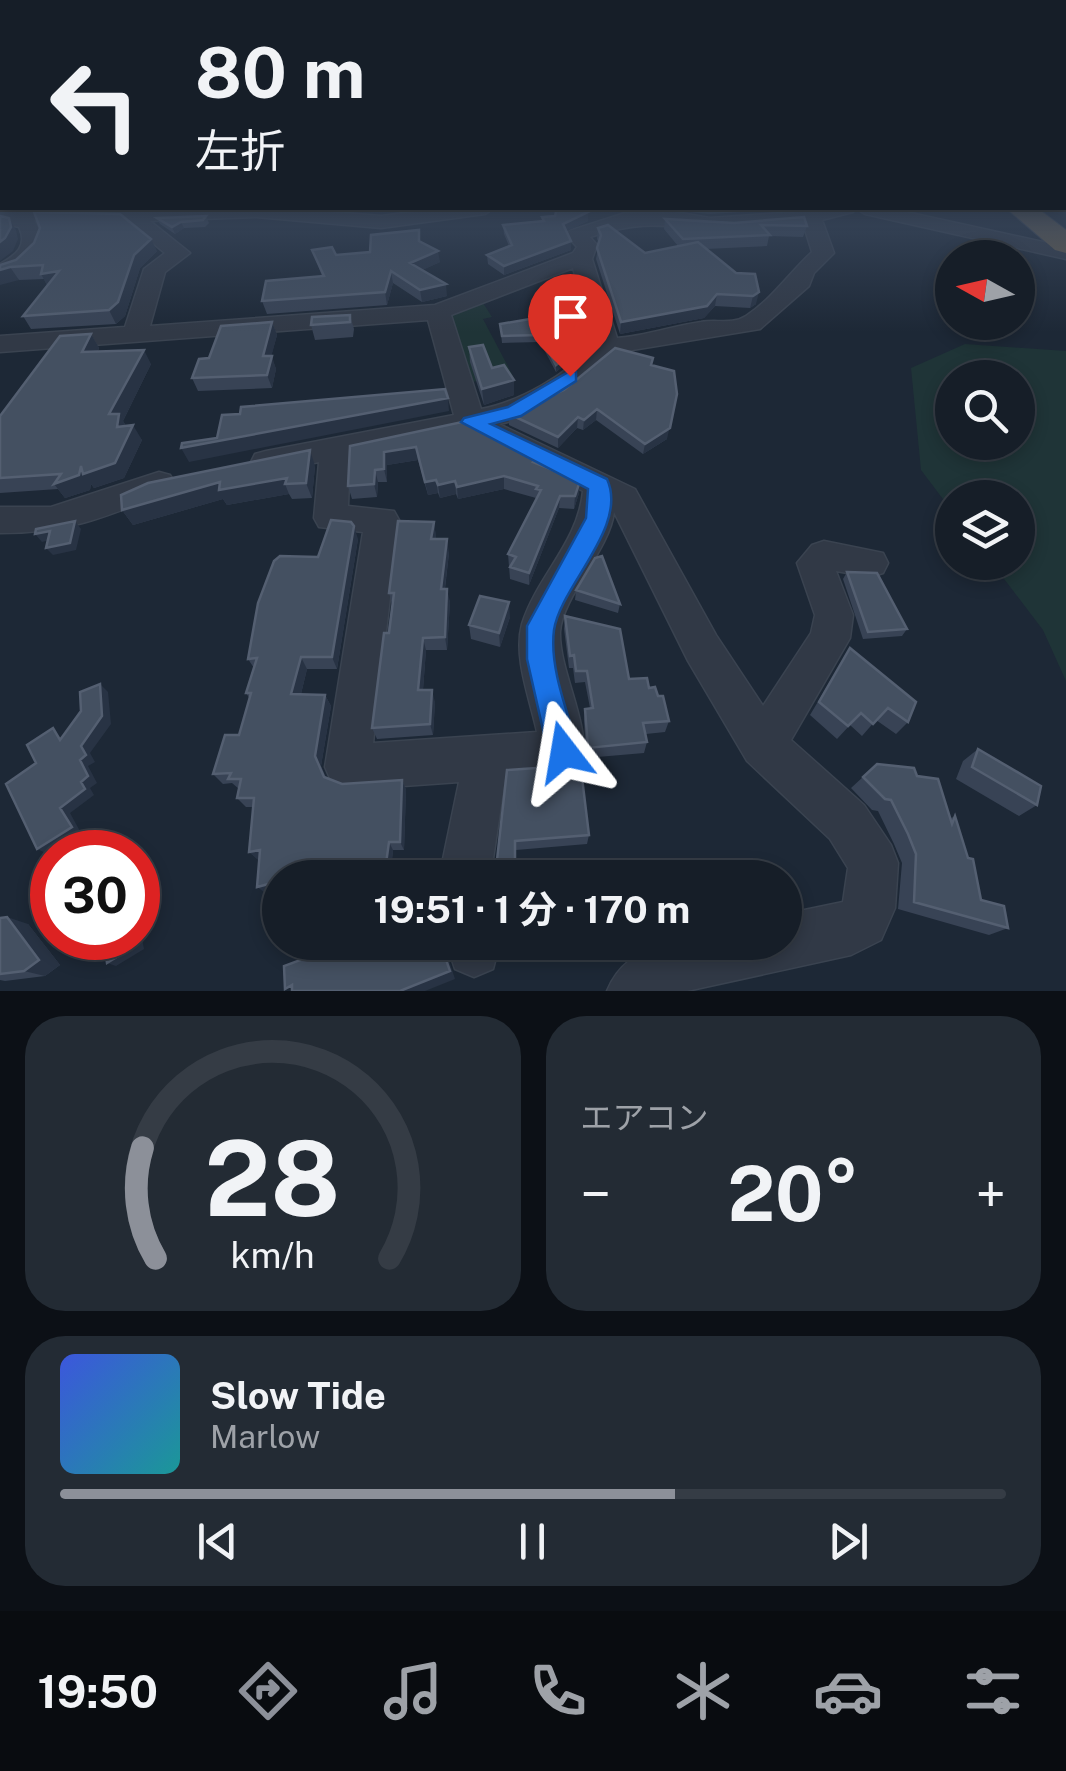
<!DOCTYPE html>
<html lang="ja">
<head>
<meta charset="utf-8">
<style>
  body { margin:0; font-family:"Public Sans","Noto Sans JP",sans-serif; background:#232b34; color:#f1f3f6; height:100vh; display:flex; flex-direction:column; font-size:38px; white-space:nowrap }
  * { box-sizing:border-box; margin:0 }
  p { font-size:32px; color:#9ea2a8 }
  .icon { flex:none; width:55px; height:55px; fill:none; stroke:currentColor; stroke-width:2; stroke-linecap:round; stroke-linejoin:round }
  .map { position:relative; height:991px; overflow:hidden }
  .sheet { display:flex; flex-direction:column; gap:25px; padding:25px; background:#0c1016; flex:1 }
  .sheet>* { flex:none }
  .banner { position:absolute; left:0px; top:0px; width:1068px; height:210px; box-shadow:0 5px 15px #0003,0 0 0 2px #353c45; background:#161e28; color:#f1f3f6; overflow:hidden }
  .needle { width:65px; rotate:278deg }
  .fabs { position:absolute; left:935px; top:240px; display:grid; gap:20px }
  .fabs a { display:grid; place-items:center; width:100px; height:100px; border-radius:50%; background:#161e28; box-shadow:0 5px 15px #0003,0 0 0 2px #353c45; font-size:50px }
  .speed { position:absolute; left:30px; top:830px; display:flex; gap:20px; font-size:50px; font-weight:700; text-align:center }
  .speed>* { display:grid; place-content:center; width:130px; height:130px; border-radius:50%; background:#161e28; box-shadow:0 5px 15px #0003,0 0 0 2px #353c45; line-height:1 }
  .speed .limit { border:15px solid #d22; background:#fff; color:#111 }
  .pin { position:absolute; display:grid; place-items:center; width:85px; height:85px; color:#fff; margin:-102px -42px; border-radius:50% 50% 50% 0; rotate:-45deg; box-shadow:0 0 10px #0007 }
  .pin .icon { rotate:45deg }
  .me { position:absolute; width:110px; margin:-55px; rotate:346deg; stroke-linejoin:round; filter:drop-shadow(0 0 8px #0008) }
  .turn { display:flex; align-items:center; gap:35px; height:210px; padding:0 30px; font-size:45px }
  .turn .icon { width:130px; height:130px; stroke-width:2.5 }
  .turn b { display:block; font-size:70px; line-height:85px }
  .big { font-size:75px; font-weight:700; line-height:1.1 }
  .sheet .tile { flex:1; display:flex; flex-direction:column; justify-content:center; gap:15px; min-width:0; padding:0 35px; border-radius:40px; background:#232b34 }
  .sheet .dial { align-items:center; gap:0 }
  .dial svg { height:260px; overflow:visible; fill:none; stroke:#353c45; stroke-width:7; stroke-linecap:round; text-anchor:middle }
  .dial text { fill:#f1f3f6; stroke:none }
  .song { display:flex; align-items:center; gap:30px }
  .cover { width:120px; height:120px; border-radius:15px; background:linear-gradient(135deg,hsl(230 70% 55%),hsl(180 70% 35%)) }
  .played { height:10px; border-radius:5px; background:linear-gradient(90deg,#8c9099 65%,#353c45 65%) }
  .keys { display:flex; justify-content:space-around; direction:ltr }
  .heat { display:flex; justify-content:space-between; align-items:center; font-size:55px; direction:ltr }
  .sheet .tiles { flex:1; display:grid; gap:25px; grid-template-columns:1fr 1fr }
  .tile:last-child { grid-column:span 2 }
  .trip { position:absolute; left:262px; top:860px; width:540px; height:100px; border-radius:50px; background:#161e28; box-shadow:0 5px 15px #0003,0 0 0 2px #353c45; font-weight:700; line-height:100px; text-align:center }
  .tab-bar { display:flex; height:160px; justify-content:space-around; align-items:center; background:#090c10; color:#9ea2a8 }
  .tab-bar .icon { width:70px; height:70px }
  .tab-bar .on { color:#8c9099 }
  .tab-bar b { font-size:45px; color:#f1f3f6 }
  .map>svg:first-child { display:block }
  .green { fill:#1f3437; fill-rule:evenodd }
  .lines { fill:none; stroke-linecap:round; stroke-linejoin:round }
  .minor-casing { stroke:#3a4350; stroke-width:3 }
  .highway-casing { stroke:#3c4451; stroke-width:2 }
  .minor { fill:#313946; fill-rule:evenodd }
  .highway { fill:#6d614d; fill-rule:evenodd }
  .wall { fill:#384355 }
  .shaded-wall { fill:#283344 }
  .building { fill:#445061; stroke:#545f71; stroke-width:2.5 }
  .route { fill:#1a73e8; stroke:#114b97; stroke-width:2.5 }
</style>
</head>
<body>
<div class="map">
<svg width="1066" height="991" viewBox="0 0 1066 991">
  <rect width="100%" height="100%" fill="#1d2836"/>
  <path class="green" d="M483,303L492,317L483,319L513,376L464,383L449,311Z
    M965,344L1066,351V681L1043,630L992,563L1018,562V498H952V511L921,470L911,368ZM952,378H1018V442H952Z"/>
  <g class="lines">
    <defs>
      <path id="minor" d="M0,204L67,212L282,208L381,216L446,208H494L485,214L381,228L256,217L150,221L190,253L165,272L150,326L435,305L573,253L577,247L566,235L569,231L625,213L675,212L710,218L855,208L853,212L822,220L834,253L814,273L809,286L760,329L614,353C588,385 539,416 499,424L635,489L716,635L763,706L811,633L815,615L797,563L812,545L824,541L883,553L888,563L883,573L870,577L836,571L853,615L850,638L791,740L864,805L891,845L898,863L895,908L881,940L851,955L687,991H607C635,923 724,942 785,942V914L843,902L848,868L830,839L747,761L688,661L614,512C610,549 562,597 560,632C559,674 595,732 580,768L564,774L505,778L493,859L494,878H444L443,859L459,782L348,790L332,783L325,767L363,532L319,527L314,518L319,462L266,473L255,470L251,462L255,454L266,451L454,415L428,320L0,352V336L125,327L144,269L165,253L127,222L67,224L34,220L44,239C39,261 21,273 0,279V264C16,255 28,246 19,227L0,223ZM803,223L812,252C789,273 773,298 746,316C732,325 716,319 701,322C672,326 646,336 617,338L592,259L597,245L590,237C639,221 658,225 708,229C738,232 772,226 803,223ZM573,268L594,345C567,374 520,402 481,409L451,315ZM464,432L583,491C578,543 537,576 522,624C513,657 530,699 537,732L373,743L399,520L394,511L348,506L350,455Z
        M856,208H888L1066,247V259L865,214Z
        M159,472L170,475L175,483L170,491C105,517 71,533 0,533V507H51Z
        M446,942H500L493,969L474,977L455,969Z"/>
      <path id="highway" d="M1006,208H1037L1066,230V253L1055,250Z"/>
    </defs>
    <use href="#minor" class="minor-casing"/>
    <use href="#highway" class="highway-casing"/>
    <use href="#minor" class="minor"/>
    <use href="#highway" class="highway"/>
  </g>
  <path class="wall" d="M646,208H803L710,214Z
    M206,216L209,223L205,227L184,228L175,234L160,224L157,218Z
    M542,217L588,221L566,231L571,250L504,275L488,264L487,255L509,246L504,234L503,225L542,221Z
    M665,219L807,226L803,237L769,236L767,246L706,249L736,273L755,274L756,304L750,308L715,306L704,318L620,334L596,259L599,243L597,239L598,228L645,253L678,246L664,229Z
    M420,242L440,262L422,270L447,296L422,302L393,283L387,305L267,314L262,301L322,276L312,250L336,255L370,252Z
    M157,251L140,268L125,316L116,324L31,329L23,316L47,285L44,279L19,280L0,265Z
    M350,315L354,329L353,337L315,340L311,325Z
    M272,322L277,335L271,356L276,369L272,388L198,391L192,378L209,358Z
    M500,324L565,334V339L582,351L556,372L540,342L502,343Z
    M91,334L99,348L98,351L151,364L123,421L126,426L142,440L124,478L94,488L91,484L90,490L65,498L58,489L0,493V416Z
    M469,347L492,368L514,380V395L484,405L470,362Z
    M652,366L667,439L643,454L596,420L583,430L577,428L558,448L509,425V414Z
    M350,446L536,459V463L579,493L574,509L559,508L529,585L510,579L508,554L536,501V498L504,489L458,499L456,494L440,498L438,493L428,495L418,460L387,465V482H378L377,497L352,499L348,486Z
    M315,466L312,498L292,499L289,494L227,505L223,499L133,525L122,510Z
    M434,522L436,539L449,553L445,589L450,602L447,650H426L423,690L435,702L433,735L377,739L372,728L392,604L389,593Z
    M358,539L337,669H307L301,694L325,695L331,706L321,766L326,778L342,784L402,780L406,790L404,850H393L390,878H280L267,894L259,860L249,852L253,807H246L237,798L239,789L232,783L223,784L213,774L239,735L250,699L246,693L254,668L248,659L318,557Z
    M847,572L907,629L902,636L863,639L843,579Z
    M576,590L620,604L618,613L575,600Z
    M565,616L629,679L649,688L658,696L669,721L665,732L646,734L647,742L644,753L586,758L584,720L585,709L590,708L585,682L575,683L573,668H569L564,629Z
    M510,617L500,647L471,639L469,625Z
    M850,648L908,722L896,734L876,720L862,736L850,725L837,739L810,715Z
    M978,749L1037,805L1019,816L956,779L963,761Z
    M877,764L917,776L951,818L955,816L981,900L1008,928L989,935L898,909L902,863L894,844L878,811L872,810L851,788Z
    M565,766L589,835L587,844L516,850L515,878H485L484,874L496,869Z
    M28,924L60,965L45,976L5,981L0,980V974Z"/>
  <path class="shaded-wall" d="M588,212V221L563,233V224Z
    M9,218L16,230L18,239L13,251L0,261V242Z
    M181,222L184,228L175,234L172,227Z
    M151,239L157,251L140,268L125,316L116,324L109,310L134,255Z
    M571,241V250L504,275V266Z
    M438,251L440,262L412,275L410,263Z
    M10,267L19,280L0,285V270Z
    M59,271L48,287L41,274Z
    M391,271L393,283L387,305L385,292Z
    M446,284L447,296L422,302L420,290Z
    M759,292L756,304L750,308L753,296Z
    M717,294L715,306L704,318L620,334L621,322Z
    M272,322L277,335L268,369L263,356Z
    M91,334L99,348L91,366L82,352Z
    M583,344L582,351L556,372V365Z
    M144,350L151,364L123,421L128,429L133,425L142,440L124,478L94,488L91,484L90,490L65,498L54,484L81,466Z
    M272,356L276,369L272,388L267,375Z
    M514,380V395L484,405L482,389Z
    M448,398L449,411L189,462L181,448Z
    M675,404L667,439L643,454L645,444Z
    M597,409L596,420L583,430L584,420Z
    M578,417L577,428L558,448V437Z
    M416,447L418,460L387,465V482L384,469V452Z
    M310,450L315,466L312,498L306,483Z
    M375,470L378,482L377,497L374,484Z
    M504,476V489L458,499L457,487Z
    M287,478L285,484L289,494L227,505L223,499L133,525L122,510L220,482Z
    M436,480L438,493L428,495L425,482Z
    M455,481L456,494L440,498L438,485Z
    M580,481L579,493L574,509L575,496Z
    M560,496L559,508L529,585V573Z
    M75,521L81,529L76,550L53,555L46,548Z
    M434,522L436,536L434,552L431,539Z
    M354,526L358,539L337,669L332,657Z
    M50,531L57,538L42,542L35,534Z
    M447,539L449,553L443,602L441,589Z
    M447,589L450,602L447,650L445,637Z
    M509,602L510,617L500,647L499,633Z
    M423,638L426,650L422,702L418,690Z
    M301,657L307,669L298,706L291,694Z
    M100,684L108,692L111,724L90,753L95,762L88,766L97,783L90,788L94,795L70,813L81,833L48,854L37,849L60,808L81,782L80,760L81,746Z
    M432,690L435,702L433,735L430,724Z
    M325,695L331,706L321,766L330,786L315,756Z
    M402,780L406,790L404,850L400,842Z
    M389,842L393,850L390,878H384Z
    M260,850L269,858L258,860L249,852Z
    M328,870L335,878H297Z
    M280,881V891L267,894L257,887Z
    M7,917L28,924L60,965L45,976L24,971Z
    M138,918L144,949L116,966L107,963L135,938H138Z
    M440,942H443L455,979L425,991H400Z"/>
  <path class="building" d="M557,208H580L588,212L563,224L571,241L504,266L487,255L512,245L503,225L544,221L542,217L555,216Z
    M34,212L120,214L151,239L134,255L118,302L109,310L23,316L59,271L41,274L43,265L10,267L0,270V265L16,260L34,243L40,228Z
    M0,216L9,218L11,227L5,238L0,242Z
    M206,216L203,220L181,222L172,227L157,218Z
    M804,217L807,226L761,225L770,235L683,239L665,219L734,223Z
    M608,225L645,253L698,242L736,273L755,274L759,292L753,296L717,294L707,306L621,322L597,248L601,235L598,228Z
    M419,230V241L438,251L410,263L446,284L420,290L391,271L385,292L262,301L266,281L324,276L312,250L332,247L336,255L370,252L371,235Z
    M350,315V322L311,325L312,317Z
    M554,315L565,334H546L583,344L556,365L540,335L502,336L500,324Z
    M272,322L263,356H272L267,375L192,378L199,359L209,358L221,326Z
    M91,334L82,352L144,350L109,414H119L117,427L133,425L115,463L83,474L81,466L79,475L54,484L61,474L0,478V416L60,336Z
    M483,345L492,368L504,365L514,380L482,389L469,347Z
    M615,348L653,358L651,365L674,371L677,394L670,428L645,444L597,409L584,420L578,417L558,437L509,414L564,390Z
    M445,389L448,398L181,448L182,443L217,438L222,415L240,414L241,407Z
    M462,422L536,459L533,462L580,481L575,496H560L529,573L510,567L516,557L508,554L541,490L536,489L538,486L504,476L457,487L455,481L438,485L436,480L425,482L416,447L384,452V469L375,470L374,484L348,486L350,446Z
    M310,450L306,483L285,484L287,478L219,490L220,482L122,510L121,495L148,483Z
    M331,520L351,522L354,526L332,657H301L291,694L325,695L315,756L324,777L342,784L402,780L400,842H389L384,878H327L328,870L297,878H280V881L257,887L260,850L249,852L254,798H237L241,779H228L231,773L213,774L225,735H239L251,693H246L257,658L248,659L258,603L274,561L280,556L318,557Z
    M75,521L70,543L46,548L50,531L35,534L36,529Z
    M398,521L434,522L431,539H447L441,589H447L445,637L423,638L418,690H432L430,724L372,728L384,633H389L394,593H389Z
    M602,556L620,604L576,590L595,558Z
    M847,572L877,573L907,629L868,632Z
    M480,596L509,602L499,633L469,625Z
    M565,616L620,629L629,679L647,678L649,688L655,687L658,696H663L669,721L643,723L647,742L588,748L585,709L593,708L587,671H576L574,655L570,656Z
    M850,648L916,702L908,722L888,708L873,724L861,713L848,726L819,702Z
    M100,684L102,716L81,746L86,755L80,760L88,776L81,782L85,789L60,808L72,827L37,849L6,784L36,763L27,745L53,728L60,740L81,711L80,692Z
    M978,749L1041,786L1037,805L972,767Z
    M580,761L589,835L515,841V874H484L496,869L507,770L565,766Z
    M877,764L914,768L917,776L938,779L952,824L955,816L968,858L973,859L981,900L1004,906L1008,928L914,902L916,854L908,834L891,800L885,799L863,777Z
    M7,917L39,960L24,971L0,974V918Z
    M103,938H135L136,945L107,963Z
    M314,942H440L450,971L400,991H292V985L285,989L284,966L314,955Z"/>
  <linearGradient id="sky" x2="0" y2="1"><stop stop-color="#10161e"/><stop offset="0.58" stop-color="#3a485d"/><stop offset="1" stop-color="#3a485d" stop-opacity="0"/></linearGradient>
  <rect width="1066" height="332" fill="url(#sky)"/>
  <path class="route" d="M570,371L576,372V381L521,416L491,424L607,479C629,527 561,585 554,630C549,669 569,715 579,752L575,763L564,768L553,763L548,752L527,659V626L586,518L588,489L461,422L464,418L508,407Z"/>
</svg>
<div class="fabs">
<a><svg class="needle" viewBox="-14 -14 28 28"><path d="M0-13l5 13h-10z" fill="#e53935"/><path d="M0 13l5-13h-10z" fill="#9ea2a8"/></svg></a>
<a><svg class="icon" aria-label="search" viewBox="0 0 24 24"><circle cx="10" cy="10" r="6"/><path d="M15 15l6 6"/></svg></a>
<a><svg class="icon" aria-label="layers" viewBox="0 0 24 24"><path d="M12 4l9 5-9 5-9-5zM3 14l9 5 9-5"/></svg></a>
</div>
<div class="speed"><div class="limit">30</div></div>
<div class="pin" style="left:570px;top:376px;background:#d93025"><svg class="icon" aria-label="arrive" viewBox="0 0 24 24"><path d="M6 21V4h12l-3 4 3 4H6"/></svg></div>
<svg class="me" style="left:564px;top:752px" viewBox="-20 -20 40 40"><path d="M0-17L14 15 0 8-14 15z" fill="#1a73e8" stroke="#fff" stroke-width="4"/></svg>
<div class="trip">19:51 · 1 分 · 170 m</div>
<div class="banner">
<div class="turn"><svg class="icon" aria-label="left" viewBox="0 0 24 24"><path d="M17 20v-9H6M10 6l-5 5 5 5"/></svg><div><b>80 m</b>左折</div></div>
</div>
</div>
<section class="sheet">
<div class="tiles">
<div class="tile dial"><svg viewBox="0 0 100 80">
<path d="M14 69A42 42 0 1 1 86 69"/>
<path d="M14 69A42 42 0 0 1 10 35" stroke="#8c9099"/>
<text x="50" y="56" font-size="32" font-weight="700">28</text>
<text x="50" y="72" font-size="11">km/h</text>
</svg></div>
<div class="tile"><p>エアコン</p>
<div class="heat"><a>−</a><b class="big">20°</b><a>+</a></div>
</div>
<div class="tile">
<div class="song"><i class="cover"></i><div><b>Slow Tide</b><p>Marlow</p></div></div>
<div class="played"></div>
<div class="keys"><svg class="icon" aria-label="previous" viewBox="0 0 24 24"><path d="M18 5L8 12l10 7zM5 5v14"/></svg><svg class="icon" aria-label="pause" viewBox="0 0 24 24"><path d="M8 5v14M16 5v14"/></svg><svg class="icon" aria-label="next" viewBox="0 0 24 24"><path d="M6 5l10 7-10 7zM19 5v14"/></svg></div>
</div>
</div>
</section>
<nav class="tab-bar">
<b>19:50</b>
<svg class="icon on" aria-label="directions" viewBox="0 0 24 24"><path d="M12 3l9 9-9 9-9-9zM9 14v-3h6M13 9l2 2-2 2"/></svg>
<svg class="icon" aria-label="music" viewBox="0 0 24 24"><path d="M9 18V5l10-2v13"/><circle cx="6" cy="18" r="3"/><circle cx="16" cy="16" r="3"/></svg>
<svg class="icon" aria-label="phone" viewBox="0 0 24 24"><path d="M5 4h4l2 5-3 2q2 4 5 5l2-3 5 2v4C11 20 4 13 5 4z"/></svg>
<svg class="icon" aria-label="climate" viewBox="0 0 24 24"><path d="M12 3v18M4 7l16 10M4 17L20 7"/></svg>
<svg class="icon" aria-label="car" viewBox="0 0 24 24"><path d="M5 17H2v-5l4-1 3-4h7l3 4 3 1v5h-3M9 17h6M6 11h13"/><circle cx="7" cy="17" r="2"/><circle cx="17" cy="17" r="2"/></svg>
<svg class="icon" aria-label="filters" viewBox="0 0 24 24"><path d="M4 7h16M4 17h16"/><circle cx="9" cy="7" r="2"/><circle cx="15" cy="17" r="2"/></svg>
</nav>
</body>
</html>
